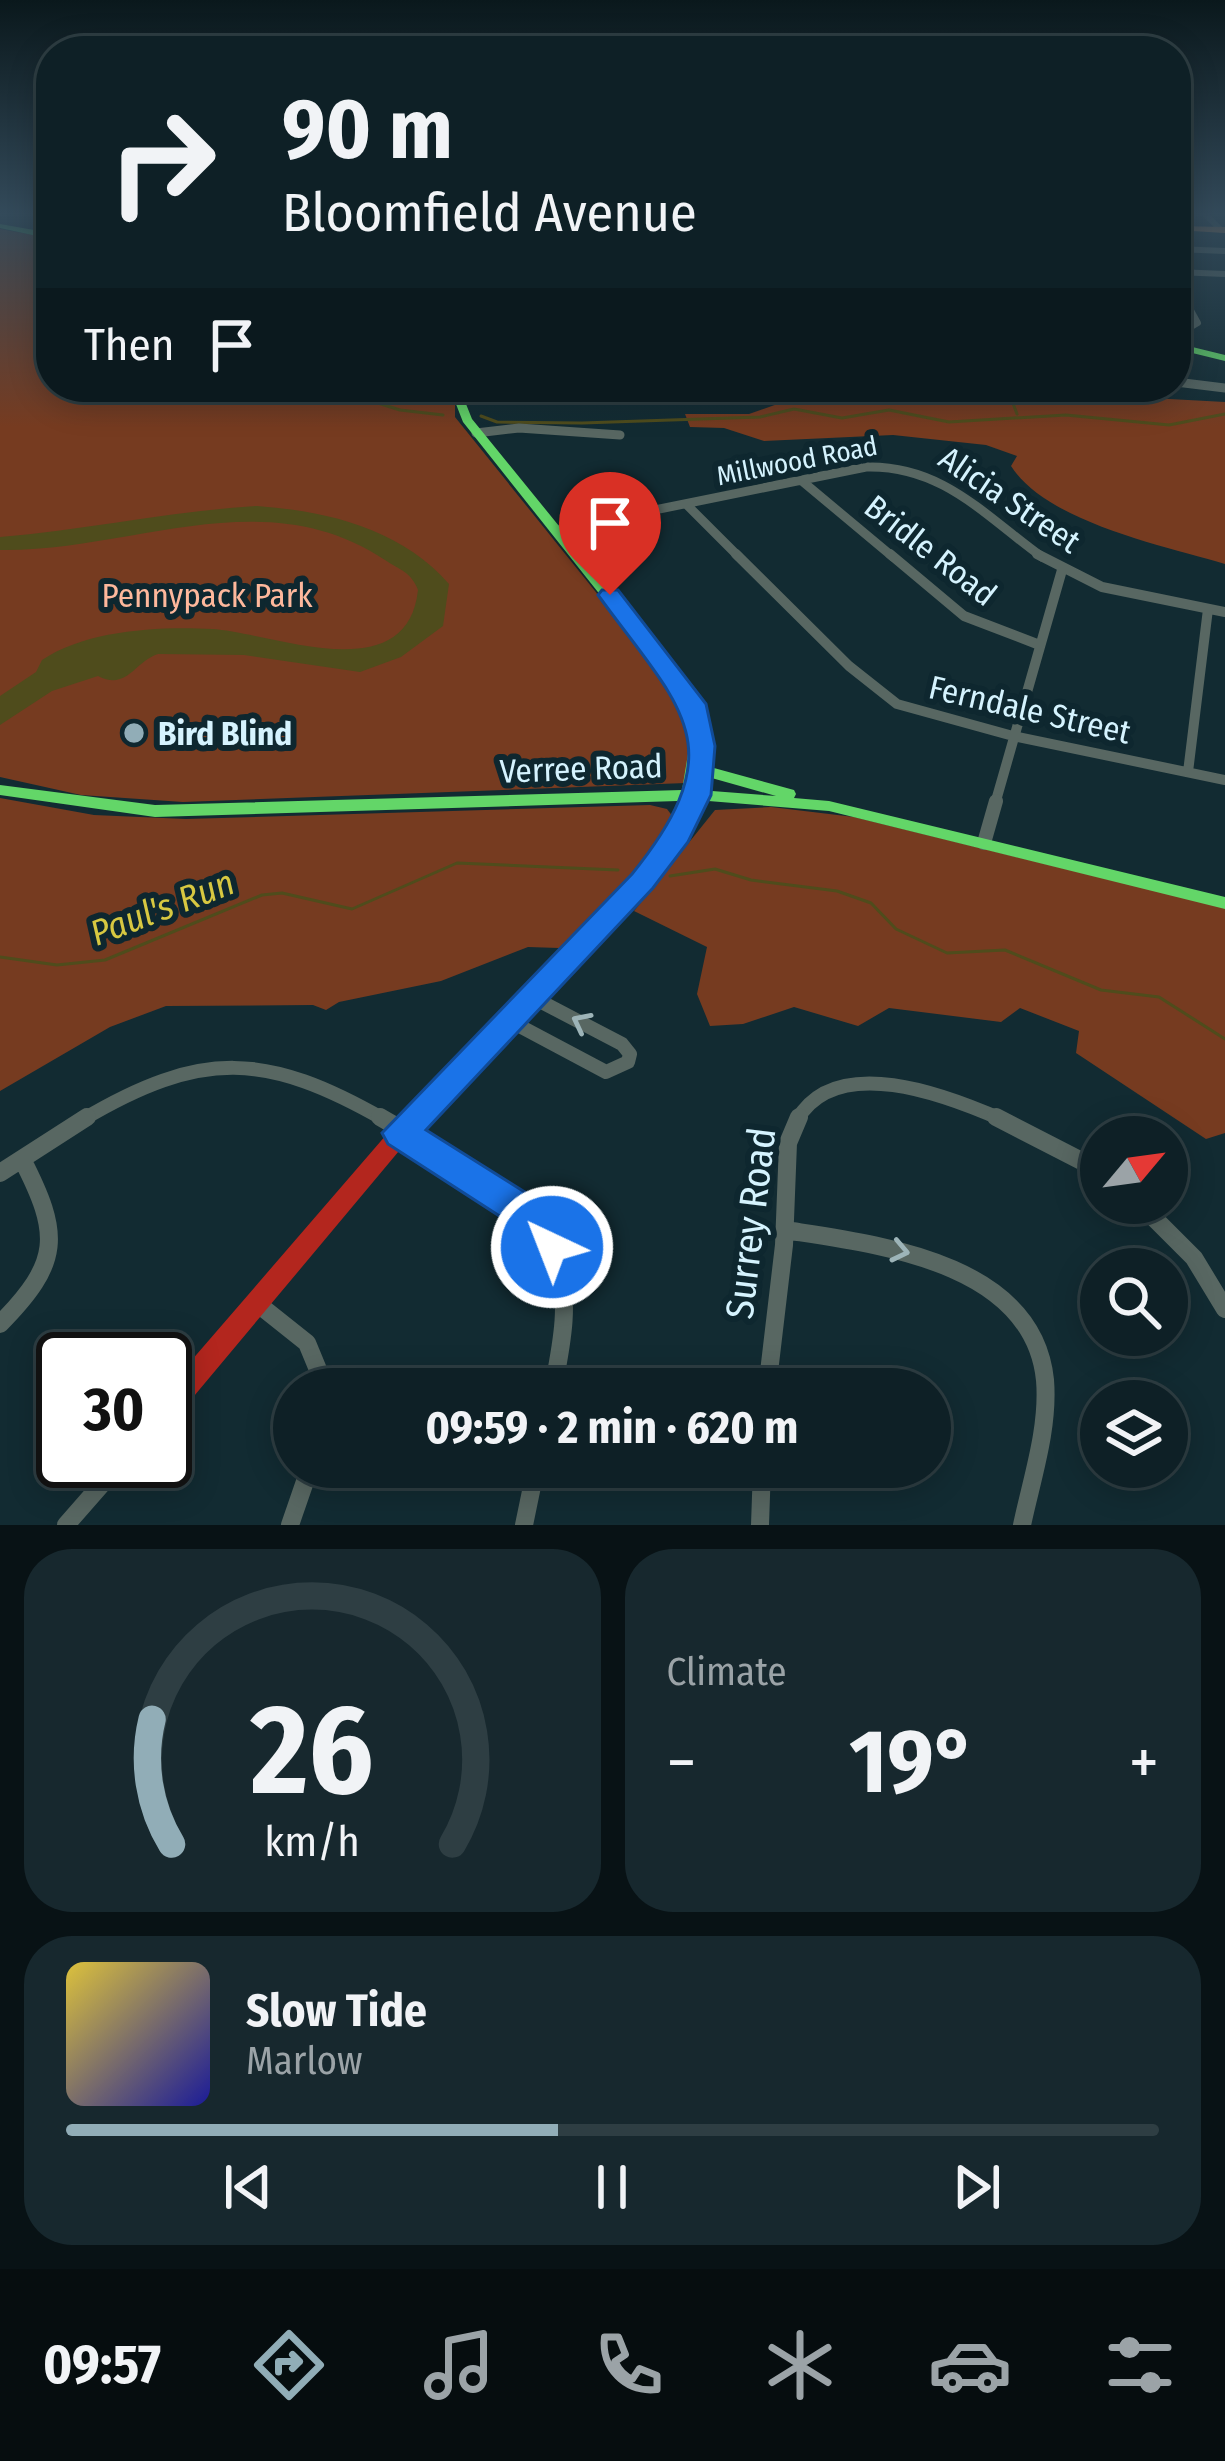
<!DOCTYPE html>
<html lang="en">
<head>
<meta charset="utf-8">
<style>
  body { margin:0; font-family:"Fira Sans Condensed",sans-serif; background:#17282e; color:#f1f3f6; height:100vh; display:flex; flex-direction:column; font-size:45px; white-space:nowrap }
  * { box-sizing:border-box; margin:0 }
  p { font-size:39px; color:#9ba3a7 }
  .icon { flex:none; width:66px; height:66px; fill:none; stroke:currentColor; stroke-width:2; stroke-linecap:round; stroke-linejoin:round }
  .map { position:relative; height:1525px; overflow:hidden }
  .panel { display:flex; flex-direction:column; gap:24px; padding:24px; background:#081215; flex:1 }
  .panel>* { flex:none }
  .banner { position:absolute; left:36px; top:36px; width:1155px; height:366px; border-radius:48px; box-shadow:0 6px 30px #0003,0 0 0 3px #2e3e43; background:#0e2026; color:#f1f3f6; overflow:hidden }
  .needle { width:78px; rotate:61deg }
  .tools { position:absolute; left:1080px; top:1116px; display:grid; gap:24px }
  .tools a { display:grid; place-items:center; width:108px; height:108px; border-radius:50%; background:#0e2026; box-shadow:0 6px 30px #0003,0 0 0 3px #2e3e43; font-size:60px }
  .speed { position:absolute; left:36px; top:1332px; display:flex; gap:24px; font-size:60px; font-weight:700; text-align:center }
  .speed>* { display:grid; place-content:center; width:156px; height:156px; border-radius:50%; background:#0e2026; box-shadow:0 6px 30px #0003,0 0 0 3px #2e3e43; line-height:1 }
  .speed .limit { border:6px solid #111; border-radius:18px; background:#fff; color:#111 }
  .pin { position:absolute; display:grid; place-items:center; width:102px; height:102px; color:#fff; margin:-123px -51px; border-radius:50% 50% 50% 0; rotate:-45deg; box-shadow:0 0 12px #0007 }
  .pin .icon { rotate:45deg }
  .me { position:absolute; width:132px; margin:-66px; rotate:317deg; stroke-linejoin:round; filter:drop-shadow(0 0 9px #0008) }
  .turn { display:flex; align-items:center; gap:42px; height:252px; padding:0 48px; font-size:54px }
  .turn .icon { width:156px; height:156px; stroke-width:2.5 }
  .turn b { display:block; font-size:84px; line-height:102px }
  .then { display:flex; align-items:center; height:114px; padding:0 48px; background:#0003; gap:24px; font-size:45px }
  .big { font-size:90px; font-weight:700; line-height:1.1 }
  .panel .card { flex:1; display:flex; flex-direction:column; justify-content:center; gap:18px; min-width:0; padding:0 42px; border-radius:48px; background:#17282e }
  .panel .dial { align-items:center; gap:0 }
  .dial svg { height:312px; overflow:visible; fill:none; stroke:#2e3e43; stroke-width:7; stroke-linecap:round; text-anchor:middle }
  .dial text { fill:#f1f3f6; stroke:none }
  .song { display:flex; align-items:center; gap:36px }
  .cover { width:144px; height:144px; border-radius:18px; background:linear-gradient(135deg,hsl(50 70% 55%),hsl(240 70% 35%)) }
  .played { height:12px; border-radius:6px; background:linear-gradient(90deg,#91adb7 45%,#2e3e43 45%) }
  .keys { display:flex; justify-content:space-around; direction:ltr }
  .heat { display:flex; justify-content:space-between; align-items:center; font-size:66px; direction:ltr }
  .panel .tiles { flex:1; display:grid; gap:24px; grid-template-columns:1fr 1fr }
  .card:last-child { grid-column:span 2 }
  .trip { position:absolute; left:273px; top:1368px; width:678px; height:120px; border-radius:60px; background:#0e2026; box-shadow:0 6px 30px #0003,0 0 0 3px #2e3e43; font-weight:700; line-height:120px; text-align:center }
  .menu { display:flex; height:192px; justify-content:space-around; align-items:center; background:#060d0f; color:#9ba3a7 }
  .menu .icon { width:84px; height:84px }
  .menu .selected { color:#91adb7 }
  .menu b { font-size:54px; color:#f1f3f6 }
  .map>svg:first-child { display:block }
  .green { fill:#763b20 }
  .water { fill:#4f4c1c }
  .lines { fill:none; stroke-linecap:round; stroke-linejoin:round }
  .stream { stroke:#4f4c1c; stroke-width:3 }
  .street-far4 { stroke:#586762; stroke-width:6 }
  .street-far3 { stroke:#586762; stroke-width:9 }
  .street-far2 { stroke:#586762; stroke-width:10 }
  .street-far1 { stroke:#586762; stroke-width:14 }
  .street { stroke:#586762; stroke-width:18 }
  .fast { fill:#63d668; fill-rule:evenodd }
  .slow { fill:#ff974d; fill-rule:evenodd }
  .jam { fill:#b3261e; fill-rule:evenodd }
  .oneway { stroke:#9db4b8 }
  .route { fill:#1a73e8; stroke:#114b97; stroke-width:3 }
  .poi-dot { fill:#91adb7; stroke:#0e272f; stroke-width:4.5 }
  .labels { text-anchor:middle; stroke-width:12; stroke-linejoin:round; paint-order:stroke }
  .far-street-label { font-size:27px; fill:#d5f3fe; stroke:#0e272f }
  .street-label { font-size:33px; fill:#d5f3fe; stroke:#0e272f }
  .park-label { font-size:33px; fill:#feb89c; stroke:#0e272f }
  .poi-label { font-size:33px; font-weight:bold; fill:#d5f3fe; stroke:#0e272f; text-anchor:start }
  .water-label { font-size:36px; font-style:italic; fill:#d7c841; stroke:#0e272f }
  .near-street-label { font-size:39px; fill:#d5f3fe; stroke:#0e272f }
</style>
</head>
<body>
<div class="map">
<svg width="1225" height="1525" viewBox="0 0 1225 1525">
  <rect width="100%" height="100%" fill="#122b32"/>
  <path class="green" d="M0,229L51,238V387H455V417L673,688L690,735L686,783L183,802L81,795L0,777Z
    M776,387L921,397L962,387H1106L1151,398L1225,402V564C1165,546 1046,522 1011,466L1017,456L986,445L893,435L764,441L724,428L690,427L685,414H749L786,401Z
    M0,798L94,815L186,819L650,805L667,809L673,817L644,866L559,948L528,947L441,981L339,1002L326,1010L313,1005L166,1006L110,1027L0,1091Z
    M771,807L854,817L1225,908V1133L1206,1139L1076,1053L1079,1031L1020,1008L1001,1022L889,1008L858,1026L794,1007L743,1024L710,1026L697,994L707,947L634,911L715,810Z"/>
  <path class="water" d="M257,506C328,511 401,529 449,584L443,626L401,657L360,672L244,655L158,654C134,662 127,691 98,676L52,691L0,725V696L36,672L42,660C86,630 160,626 212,629C270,632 407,692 418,590C411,572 400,570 385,560C264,479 131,552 0,550V537C87,530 170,511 257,506Z"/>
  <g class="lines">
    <path class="stream" d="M327,387L400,410L443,415
      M1007,387L1017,414
      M481,416L497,422L582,423L760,417L794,409L842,418L889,410L949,422L1066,415L1169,425L1225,414
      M670,876L715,869L751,880L837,891L871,903L896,929L947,953L1005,950L1101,990L1159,997L1225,1039
      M0,957L57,965L105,960L262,895L282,893L352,909L457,863L618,870"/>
    <path class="street-far4" d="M1205,214L1221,230
      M1176,249L1225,251
      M1176,272L1225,274
      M1176,283L1198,323L1176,336"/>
    <path class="street-far3" d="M1176,382L1225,388
      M470,387L729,390
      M476,433L519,428L620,435
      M802,481L893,557
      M686,504L739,557
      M556,530L866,467C942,465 984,515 1042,557"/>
    <path class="street-far2" d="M736,554L849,666L897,704L1013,736L1225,780
      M890,554L964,616L1037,644
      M1037,554L1102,587L1225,612
      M1188,772L1208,609
      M995,804L1062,570"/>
    <path class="street-far1" d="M984,843L996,801
      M510,1021L606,1072L628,1062L630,1054L622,1044L532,997
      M82,1120C202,1049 266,1052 385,1120
      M797,1120C836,1052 946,1095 1003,1120"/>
    <path class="street" d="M380,1117C431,1147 538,1202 557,1261C571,1302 561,1347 553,1389
      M996,1117L1101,1171
      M0,1173L87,1117
      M1139,1203L1194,1258L1225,1309
      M785,1230C875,1244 1033,1261 1045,1380C1049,1428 1032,1478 1022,1525
      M258,1304L307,1343L326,1389
      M0,1324C61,1262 61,1235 22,1159
      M555,1377L622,1389
      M767,1389L784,1245L788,1143L799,1117
      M66,1525L122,1461
      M290,1525L310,1467
      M524,1525L536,1467
      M760,1525L762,1467"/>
    <path class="fast" d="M0,224L51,233V239L0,228Z
      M1176,343L1225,355V361L1176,349Z
      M458,387H468L464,399L472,419L698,697L705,748L703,765L794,790L796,794L794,798L829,801L1225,897V909L829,811L696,800C690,815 685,830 677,843C634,919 566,977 505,1038L498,1040L491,1038L488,1032L491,1026C563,955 637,896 678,801L155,817L0,795V785L155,805L682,790L689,748L682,698L463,422L454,399ZM701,775L776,796L699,790Z"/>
    <path class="slow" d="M1176,226L1225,227V233L1176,230Z"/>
    <path class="jam" d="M498,1024L505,1026L508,1032L505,1038L409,1139L174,1420L165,1424V1391L393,1127L491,1026Z"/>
  </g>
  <defs><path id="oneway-chevron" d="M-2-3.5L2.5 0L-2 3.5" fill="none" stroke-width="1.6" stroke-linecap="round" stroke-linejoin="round" transform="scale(3)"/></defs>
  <g class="oneway">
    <use href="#oneway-chevron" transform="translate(581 1022) rotate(-153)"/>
    <use href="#oneway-chevron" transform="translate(900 1251) rotate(12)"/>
  </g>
  <linearGradient id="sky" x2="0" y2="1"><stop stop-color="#0a181c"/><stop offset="0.5" stop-color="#334a5a"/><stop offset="1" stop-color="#334a5a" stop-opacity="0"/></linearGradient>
  <rect width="1225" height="427" fill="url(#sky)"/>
  <path class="route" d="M602,590H618L706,704L715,746L711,795L688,842L653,888L426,1130L531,1196L572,1247L566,1260L552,1265L538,1260L504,1219L388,1144L382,1133L632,874C737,744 679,707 598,595Z"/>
  <circle class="poi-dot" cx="134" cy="733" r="12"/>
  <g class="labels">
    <g class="far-street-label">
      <text transform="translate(797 461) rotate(-11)" y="9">Millwood Road</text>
    </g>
    <g class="street-label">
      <text transform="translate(1010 499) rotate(34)" y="12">Alicia Street</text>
      <text transform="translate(931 550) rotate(38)" y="12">Bridle Road</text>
      <text transform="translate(1030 709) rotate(13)" y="12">Ferndale Street</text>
      <text transform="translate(581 768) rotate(-2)" y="12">Verree Road</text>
    </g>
    <g class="park-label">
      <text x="207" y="607">Pennypack Park</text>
    </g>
    <g class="poi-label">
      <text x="158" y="745">Bird Blind</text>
    </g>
    <g class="water-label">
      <text transform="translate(162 907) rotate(-21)" y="13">Paul's Run</text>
    </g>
    <g class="near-street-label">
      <text transform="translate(750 1223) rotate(-83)" y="14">Surrey Road</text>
    </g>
  </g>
</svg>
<div class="tools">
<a><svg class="needle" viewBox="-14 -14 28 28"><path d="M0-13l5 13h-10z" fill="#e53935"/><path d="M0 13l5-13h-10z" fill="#9ba3a7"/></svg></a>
<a><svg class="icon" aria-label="search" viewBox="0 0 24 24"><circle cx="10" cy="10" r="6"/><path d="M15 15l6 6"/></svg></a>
<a><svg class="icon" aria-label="layers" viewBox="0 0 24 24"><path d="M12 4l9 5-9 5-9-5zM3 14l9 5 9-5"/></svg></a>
</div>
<div class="speed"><div class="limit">30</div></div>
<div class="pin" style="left:610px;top:595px;background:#d93025"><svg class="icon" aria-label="arrive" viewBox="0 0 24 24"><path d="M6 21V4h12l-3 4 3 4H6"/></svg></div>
<svg class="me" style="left:552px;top:1247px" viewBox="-20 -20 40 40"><circle r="17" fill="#1a73e8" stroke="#fff" stroke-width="3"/><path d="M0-11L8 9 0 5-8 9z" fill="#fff"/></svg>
<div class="trip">09:59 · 2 min · 620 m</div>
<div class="banner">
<div class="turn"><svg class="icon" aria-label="right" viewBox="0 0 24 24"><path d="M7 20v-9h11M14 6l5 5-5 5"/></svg><div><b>90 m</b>Bloomfield Avenue</div></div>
<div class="then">Then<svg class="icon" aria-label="arrive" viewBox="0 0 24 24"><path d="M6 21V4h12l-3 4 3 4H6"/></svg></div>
</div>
</div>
<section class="panel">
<div class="tiles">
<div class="card dial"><svg viewBox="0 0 100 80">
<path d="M14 69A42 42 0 1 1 86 69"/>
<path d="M14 69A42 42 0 0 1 9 37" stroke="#91adb7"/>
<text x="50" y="56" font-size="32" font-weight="700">26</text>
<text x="50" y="72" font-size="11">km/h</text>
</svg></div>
<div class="card"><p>Climate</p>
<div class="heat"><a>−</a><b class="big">19°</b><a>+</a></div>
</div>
<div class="card">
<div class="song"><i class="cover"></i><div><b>Slow Tide</b><p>Marlow</p></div></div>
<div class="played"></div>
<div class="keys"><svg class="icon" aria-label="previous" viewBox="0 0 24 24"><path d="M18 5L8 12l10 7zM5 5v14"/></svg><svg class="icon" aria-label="pause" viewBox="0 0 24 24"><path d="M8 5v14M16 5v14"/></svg><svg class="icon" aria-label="next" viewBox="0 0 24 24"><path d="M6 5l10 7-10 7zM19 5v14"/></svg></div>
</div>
</div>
</section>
<nav class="menu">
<b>09:57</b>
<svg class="icon selected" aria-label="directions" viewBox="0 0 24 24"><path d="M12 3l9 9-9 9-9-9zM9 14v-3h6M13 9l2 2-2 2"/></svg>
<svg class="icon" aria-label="music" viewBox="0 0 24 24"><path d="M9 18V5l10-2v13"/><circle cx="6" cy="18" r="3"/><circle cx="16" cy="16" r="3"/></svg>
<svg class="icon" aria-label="phone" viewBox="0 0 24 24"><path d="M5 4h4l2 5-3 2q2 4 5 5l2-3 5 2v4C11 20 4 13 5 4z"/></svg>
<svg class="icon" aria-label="climate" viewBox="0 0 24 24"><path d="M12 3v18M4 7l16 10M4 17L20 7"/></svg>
<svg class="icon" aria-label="car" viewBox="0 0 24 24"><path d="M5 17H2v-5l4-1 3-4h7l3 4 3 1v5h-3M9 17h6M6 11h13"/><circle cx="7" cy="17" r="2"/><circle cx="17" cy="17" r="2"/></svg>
<svg class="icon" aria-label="filters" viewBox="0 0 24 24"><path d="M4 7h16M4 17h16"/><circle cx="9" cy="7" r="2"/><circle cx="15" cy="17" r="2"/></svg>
</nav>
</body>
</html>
